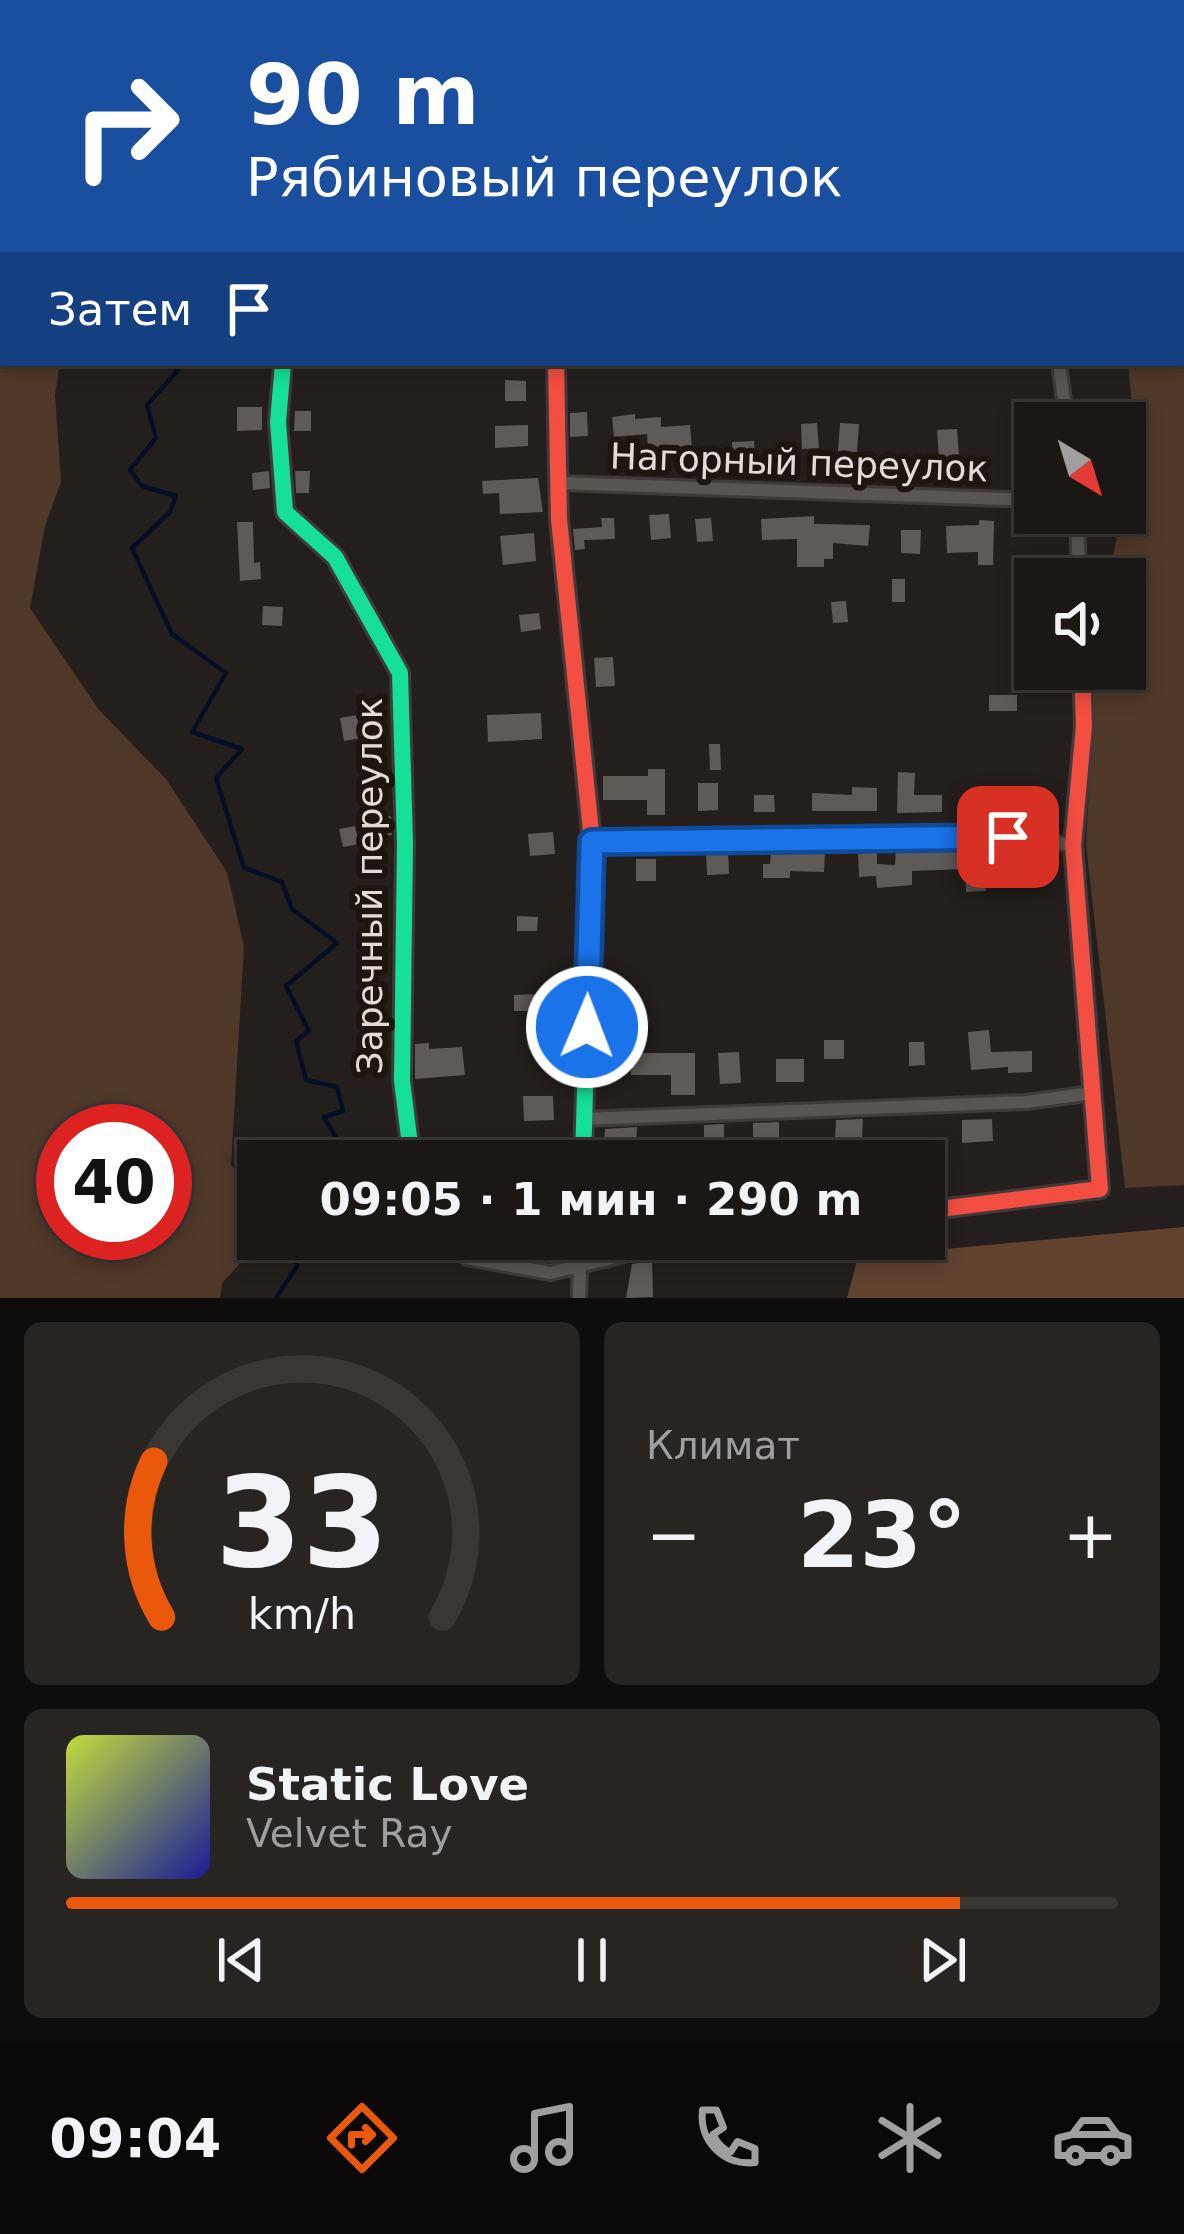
<!DOCTYPE html>
<html lang="ru">
<head>
<meta charset="utf-8">
<style>
  body { margin:0; font-family:"DejaVu Sans",sans-serif; background:#282422; color:#f1f3f6; height:100vh; display:flex; flex-direction:column; font-size:45px; white-space:nowrap }
  * { box-sizing:border-box; margin:0 }
  p { font-size:39px; color:#a09fa0 }
  .icon { flex:none; width:66px; height:66px; fill:none; stroke:currentColor; stroke-width:2; stroke-linecap:round; stroke-linejoin:round }
  .map { position:relative; height:1298px; overflow:hidden }
  .side { display:flex; flex-direction:column; gap:24px; padding:24px; background:#0f0d0c; flex:1 }
  .side>* { flex:none }
  .top-card { position:absolute; left:0px; top:0px; width:1185px; height:366px; box-shadow:0 6px 18px #0003,0 0 0 3px #393634; background:#1a4fa0; color:#fff; overflow:hidden }
  .needle { width:78px; rotate:142deg }
  .controls { position:absolute; left:1014px; top:402px; display:grid; gap:24px }
  .controls a { display:grid; place-items:center; width:132px; height:132px; border-radius:0px; background:#1b1715; box-shadow:0 6px 18px #0003,0 0 0 3px #393634; font-size:60px }
  .speed { position:absolute; left:36px; top:1104px; display:flex; gap:24px; font-size:60px; font-weight:700; text-align:center }
  .speed>* { display:grid; place-content:center; width:156px; height:156px; border-radius:50%; background:#1b1715; box-shadow:0 6px 18px #0003,0 0 0 3px #393634; line-height:1 }
  .speed .limit { border:18px solid #d22; background:#fff; color:#111 }
  .pin { position:absolute; display:grid; place-items:center; width:102px; height:102px; color:#fff; margin:-51px; border-radius:24px; box-shadow:0 6px 18px #0006 }
  .me { position:absolute; width:132px; margin:-66px; rotate:1deg; stroke-linejoin:round; filter:drop-shadow(0 0 9px #0008) }
  .turn { display:flex; align-items:center; gap:42px; height:252px; padding:0 48px; font-size:54px }
  .turn .icon { width:156px; height:156px; stroke-width:2.5 }
  .turn b { display:block; font-size:84px; line-height:102px }
  .then { display:flex; align-items:center; height:114px; padding:0 48px; background:#0003; gap:24px; font-size:45px }
  .big { font-size:90px; font-weight:800; line-height:1.1 }
  .side .card { flex:1; display:flex; flex-direction:column; justify-content:center; gap:18px; min-width:0; padding:0 42px; border-radius:18px; background:#282422 }
  .side .dial { align-items:center; gap:0 }
  .dial svg { height:312px; overflow:visible; fill:none; stroke:#393634; stroke-width:7; stroke-linecap:round; text-anchor:middle }
  .dial text { fill:#f1f3f6; stroke:none }
  .song { display:flex; align-items:center; gap:36px }
  .cover { width:144px; height:144px; border-radius:18px; background:linear-gradient(135deg,hsl(70 70% 55%),hsl(240 70% 35%)) }
  .played { height:12px; border-radius:6px; background:linear-gradient(90deg,#ea580c 85%,#393634 85%) }
  .keys { display:flex; justify-content:space-around; direction:ltr }
  .heat { display:flex; justify-content:space-between; align-items:center; font-size:66px; direction:ltr }
  .side .tiles { flex:1; display:grid; gap:24px; grid-template-columns:1fr 1fr }
  .card:last-child { grid-column:span 2 }
  .trip { position:absolute; left:237px; top:1140px; width:708px; height:120px; border-radius:0px; background:#1b1715; box-shadow:0 6px 18px #0003,0 0 0 3px #393634; font-weight:800; line-height:120px; text-align:center }
  .tabs { display:flex; height:192px; justify-content:space-around; align-items:center; background:#0b0908; color:#a09fa0 }
  .tabs .icon { width:84px; height:84px }
  .tabs .on { color:#ea580c }
  .tabs b { font-size:54px; color:#f1f3f6 }
  .map>svg:first-child { display:block }
  .green { fill:#503828; fill-rule:evenodd }
  .forest { fill:#60422f }
  .lines { fill:none; stroke-linecap:round; stroke-linejoin:round }
  .stream { stroke:#040f25; stroke-width:4.5 }
  .building { fill:#5e5a57 }
  .street-casing { stroke:#403b39; stroke-width:18 }
  .fast-casing { stroke:#403b39; stroke-width:22 }
  .slow-casing { stroke:#403b39; stroke-width:22 }
  .jam-casing { stroke:#403b39; stroke-width:22 }
  .street { stroke:#595552; stroke-width:12 }
  .fast { stroke:#16e098; stroke-width:16 }
  .slow { stroke:#ffcf43; stroke-width:16 }
  .jam { stroke:#f24e42; stroke-width:16 }
  .route-casing { stroke:#114b97; stroke-width:30 }
  .route { stroke:#1a73e8; stroke-width:21 }
  .labels { text-anchor:middle; stroke-width:12; stroke-linejoin:round; paint-order:stroke }
  .street-label { font-size:36px; fill:#e2dbd7; stroke:#1e150f }
</style>
</head>
<body>
<div class="map">
<svg width="1184" height="1298" viewBox="0 0 1184 1298">
  <rect width="100%" height="100%" fill="#241f1c"/>
  <path class="green" d="M1184,9V1185L1125,1188L1086,845L1095,669H1125V579H1109L1121,513H1125L1135,437L1128,363H1182Z
    M0,165L3,363H60L55,395L61,482L45,526L30,608L99,710L166,779L227,872L244,946L231,1166L241,1173L237,1237L246,1257L222,1283L220,1298H0ZM63,1131H165V1233H63Z"/>
  <path class="forest" d="M1184,1227V1298H847L858,1257Z"/>
  <g class="lines">
    <path class="stream" d="M208,0V3
      M179,363V369L147,405L156,438L130,470L142,486L176,496L170,512L132,548L172,634L226,673L192,732L242,749L216,778L244,868L282,882L292,909L337,943L286,986L309,1031L296,1041L306,1080L337,1087L343,1111L324,1117L342,1148L328,1161
      M276,1298L297,1266L286,1245L287,1239"/>
  </g>
  <path class="building" d="M505,380L526,381V401H505Z
    M237,407H262V430L237,431Z
    M295,411H311V431H294Z
    M587,412L588,436L570,437V413Z
    M635,414V419L661,417V427L690,425L692,449L663,452L664,460L649,461L647,434L614,437L612,417Z
    M817,423L819,448L802,449L801,424Z
    M840,423L859,424L857,452L838,451Z
    M528,425V446L495,448V426Z
    M957,429L959,456L939,458L937,430Z
    M754,441L755,457L733,459L732,442Z
    M269,471L270,488L253,490L252,473Z
    M295,471H310L309,493H296Z
    M538,478L543,512L500,514L499,493L483,494L482,481Z
    M669,514L671,538L651,540L649,515Z
    M814,516V524L870,525L868,546L833,543V559H824V567H797V539L762,540L761,519Z
    M601,518H614L615,539L584,540L585,549L575,550L573,529L602,527Z
    M711,518L713,541L697,542L695,519Z
    M979,520L994,521L993,565H978V552L947,553L946,526L979,525Z
    M237,522H253L254,563L260,562L261,579L240,581Z
    M901,530H921L920,554L901,553Z
    M534,533L536,561L503,565L500,536Z
    M892,579H905V602H892Z
    M846,601L848,622L833,623L831,602Z
    M263,606L283,607L282,626L262,625Z
    M539,613L541,629L521,632L519,615Z
    M613,657L615,686L596,687L594,658Z
    M989,695H1017V711H989Z
    M541,713L542,739L488,742L487,715Z
    M357,715L361,738L344,741L340,718Z
    M709,744H720L721,770H710Z
    M648,769H665V815H647V800H603V776H648Z
    M898,772L915,773L914,795H942V812L897,813Z
    M698,783H718V810L698,811Z
    M992,786H1014L1013,810L992,809Z
    M852,787L877,788V811H812V793L852,795Z
    M754,795H774L775,812H754Z
    M391,816L392,835L378,836L376,818Z
    M355,826L359,844L343,847L339,829Z
    M553,832L555,854L530,856L528,834Z
    M804,849H825L824,872L790,871V878H763V864H770L771,853H804Z
    M858,849H877V864L895,865L896,849L1015,848V866L985,865L986,891L966,892L965,869L912,871V885L877,888L876,876L859,877Z
    M728,850L729,874L707,875L706,851Z
    M636,859H656V881H636Z
    M517,916L538,917L537,931H517Z
    M537,994V1011H514V995Z
    M989,1030L991,1052L1032,1051V1072L1008,1073V1067L971,1070L968,1032Z
    M824,1040H844V1059H824Z
    M909,1042H924L925,1065L909,1066Z
    M429,1043V1049L462,1047L465,1075L415,1079V1044Z
    M739,1052L741,1083L720,1084L718,1053Z
    M632,1053H695V1095H671V1075H631Z
    M776,1059H804V1082H776Z
    M523,1096H553L554,1120L524,1121Z
    M863,1119L862,1139L835,1138L836,1120Z
    M992,1119L993,1141L962,1143V1120Z
    M779,1122V1156H753V1123Z
    M724,1124V1147L704,1146V1125Z
    M637,1127L636,1146L604,1145L605,1129Z
    M652,1261L653,1297L626,1298L632,1264Z"/>
  <g class="lines">
    <defs>
      <path id="street" d="M1096,3V0
        M1059,363L1067,423
        M560,483L1035,500
        M1077,513L1079,579
        M592,841L1008,837L1073,845
        M584,1119L1026,1102L1093,1093
        M444,1239L467,1258L550,1273L632,1253L730,1239
        M579,1298L581,1239"/>
      <path id="fast" d="M283,363L278,422L285,512L335,557L400,673L405,843L402,1081L412,1161
        M583,1161L588,983"/>
      <path id="slow" d="M688,3L746,0"/>
      <path id="jam" d="M0,84L3,82
        M556,363L559,519L592,841L588,983
        M924,1211L1100,1189L1073,845L1084,726L1082,669"/>
    </defs>
    <use href="#street" class="street-casing"/>
    <use href="#fast" class="fast-casing"/>
    <use href="#slow" class="slow-casing"/>
    <use href="#jam" class="jam-casing"/>
    <use href="#street" class="street"/>
    <use href="#fast" class="fast"/>
    <use href="#slow" class="slow"/>
    <use href="#jam" class="jam"/>
  </g>
  <g class="lines">
    <defs>
      <path id="route" d="M587,1027L592,842L1008,837"/>
    </defs>
    <use href="#route" class="route-casing"/>
    <use href="#route" class="route"/>
  </g>
  <g class="labels">
    <g class="street-label">
      <text transform="translate(799 462) rotate(2)" y="13">Нагорный переулок</text>
      <text transform="translate(369 886) rotate(-90)" y="13">Заречный переулок</text>
    </g>
  </g>
</svg>
<div class="controls">
<a><svg class="needle" viewBox="-14 -14 28 28"><path d="M0-13l5 13h-10z" fill="#e53935"/><path d="M0 13l5-13h-10z" fill="#a09fa0"/></svg></a>
<a><svg class="icon" aria-label="sound" viewBox="0 0 24 24"><path d="M4 9h4l5-4v14l-5-4H4zM17 9q2 3 0 6"/></svg></a>
</div>
<div class="speed"><div class="limit">40</div></div>
<div class="pin" style="left:1008px;top:837px;background:#d93025"><svg class="icon" aria-label="arrive" viewBox="0 0 24 24"><path d="M6 21V4h12l-3 4 3 4H6"/></svg></div>
<svg class="me" style="left:587px;top:1027px" viewBox="-20 -20 40 40"><circle r="17" fill="#1a73e8" stroke="#fff" stroke-width="3"/><path d="M0-11L8 9 0 5-8 9z" fill="#fff"/></svg>
<div class="trip">09:05 · 1 мин · 290 m</div>
<div class="top-card">
<div class="turn"><svg class="icon" aria-label="right" viewBox="0 0 24 24"><path d="M7 20v-9h11M14 6l5 5-5 5"/></svg><div><b>90 m</b>Рябиновый переулок</div></div>
<div class="then">Затем<svg class="icon" aria-label="arrive" viewBox="0 0 24 24"><path d="M6 21V4h12l-3 4 3 4H6"/></svg></div>
</div>
</div>
<section class="side">
<div class="tiles">
<div class="card dial"><svg viewBox="0 0 100 80">
<path d="M14 69A42 42 0 1 1 86 69"/>
<path d="M14 69A42 42 0 0 1 12 29" stroke="#ea580c"/>
<text x="50" y="56" font-size="32" font-weight="700">33</text>
<text x="50" y="72" font-size="11">km/h</text>
</svg></div>
<div class="card"><p>Климат</p>
<div class="heat"><a>−</a><b class="big">23°</b><a>+</a></div>
</div>
<div class="card">
<div class="song"><i class="cover"></i><div><b>Static Love</b><p>Velvet Ray</p></div></div>
<div class="played"></div>
<div class="keys"><svg class="icon" aria-label="previous" viewBox="0 0 24 24"><path d="M18 5L8 12l10 7zM5 5v14"/></svg><svg class="icon" aria-label="pause" viewBox="0 0 24 24"><path d="M8 5v14M16 5v14"/></svg><svg class="icon" aria-label="next" viewBox="0 0 24 24"><path d="M6 5l10 7-10 7zM19 5v14"/></svg></div>
</div>
</div>
</section>
<nav class="tabs">
<b>09:04</b>
<svg class="icon on" aria-label="directions" viewBox="0 0 24 24"><path d="M12 3l9 9-9 9-9-9zM9 14v-3h6M13 9l2 2-2 2"/></svg>
<svg class="icon" aria-label="music" viewBox="0 0 24 24"><path d="M9 18V5l10-2v13"/><circle cx="6" cy="18" r="3"/><circle cx="16" cy="16" r="3"/></svg>
<svg class="icon" aria-label="phone" viewBox="0 0 24 24"><path d="M5 4h4l2 5-3 2q2 4 5 5l2-3 5 2v4C11 20 4 13 5 4z"/></svg>
<svg class="icon" aria-label="climate" viewBox="0 0 24 24"><path d="M12 3v18M4 7l16 10M4 17L20 7"/></svg>
<svg class="icon" aria-label="car" viewBox="0 0 24 24"><path d="M5 17H2v-5l4-1 3-4h7l3 4 3 1v5h-3M9 17h6M6 11h13"/><circle cx="7" cy="17" r="2"/><circle cx="17" cy="17" r="2"/></svg>
</nav>
</body>
</html>
